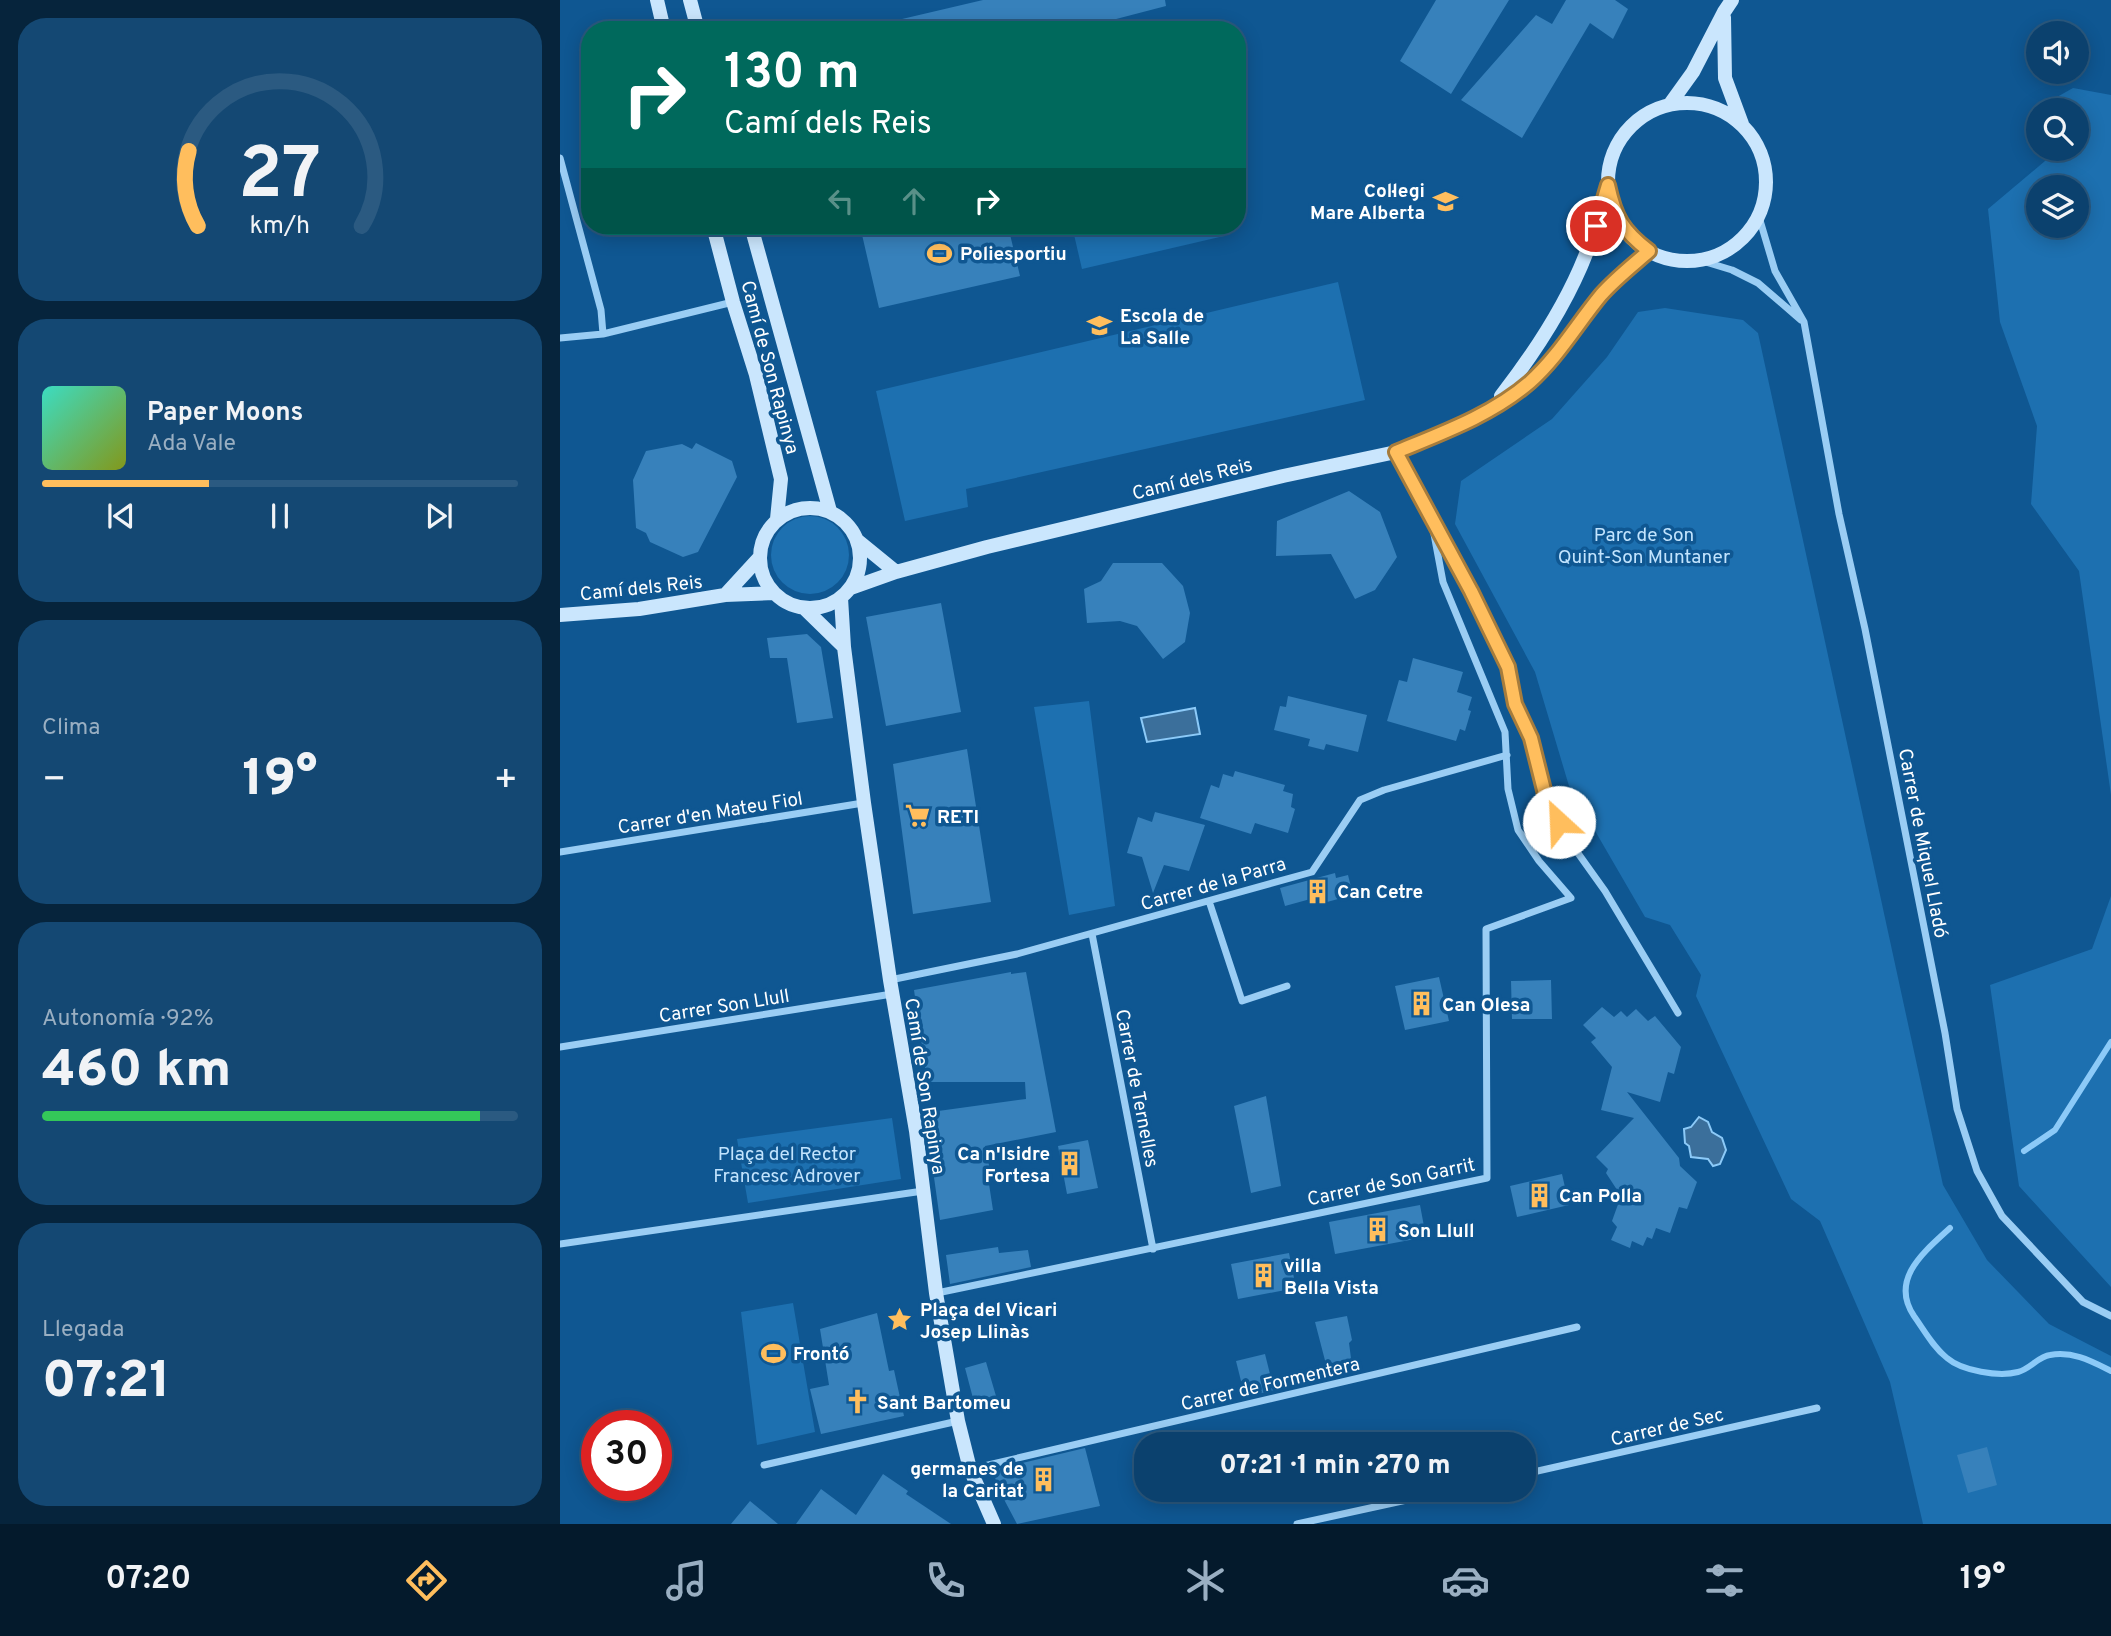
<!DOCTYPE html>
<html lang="es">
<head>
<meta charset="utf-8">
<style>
  body { margin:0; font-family:Overpass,sans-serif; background:#144873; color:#f1f3f6; height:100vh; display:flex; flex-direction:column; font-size:26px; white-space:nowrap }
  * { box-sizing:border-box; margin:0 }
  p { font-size:23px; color:#9aafc2 }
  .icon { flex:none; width:38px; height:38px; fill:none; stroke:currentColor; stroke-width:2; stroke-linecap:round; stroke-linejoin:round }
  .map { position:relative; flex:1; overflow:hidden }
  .sheet { display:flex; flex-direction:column; gap:18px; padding:18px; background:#06243c; width:560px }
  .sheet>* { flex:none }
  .top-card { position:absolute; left:21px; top:21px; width:665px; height:214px; border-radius:28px; box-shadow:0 4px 18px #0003,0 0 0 2px #2b5a81; background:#00695c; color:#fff; overflow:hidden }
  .tools { position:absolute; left:1466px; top:21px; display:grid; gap:14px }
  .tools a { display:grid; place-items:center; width:63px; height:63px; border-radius:50%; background:#0b416e; box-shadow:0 4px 18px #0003,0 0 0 2px #2b5a81; font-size:35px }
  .speed { position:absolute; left:21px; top:1410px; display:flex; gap:14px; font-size:35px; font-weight:700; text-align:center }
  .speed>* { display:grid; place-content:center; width:91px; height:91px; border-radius:50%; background:#0b416e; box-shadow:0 4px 18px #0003,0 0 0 2px #2b5a81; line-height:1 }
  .speed .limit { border:10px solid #d22; background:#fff; color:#111 }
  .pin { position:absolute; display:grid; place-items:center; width:60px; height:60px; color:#fff; margin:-30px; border:4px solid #fff; border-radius:50%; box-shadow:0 2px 7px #0007 }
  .me { position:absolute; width:77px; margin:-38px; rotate:335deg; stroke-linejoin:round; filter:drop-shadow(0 0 5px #0008) }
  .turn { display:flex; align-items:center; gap:24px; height:147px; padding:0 28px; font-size:32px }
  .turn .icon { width:91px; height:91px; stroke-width:2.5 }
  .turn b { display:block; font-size:49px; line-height:60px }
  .lanes { display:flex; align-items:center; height:66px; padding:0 28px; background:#0003; justify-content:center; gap:35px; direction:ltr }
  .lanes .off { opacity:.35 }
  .big { font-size:52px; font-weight:800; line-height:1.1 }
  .sheet .card { flex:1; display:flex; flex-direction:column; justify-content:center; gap:10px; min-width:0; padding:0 24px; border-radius:28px; background:#144873 }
  .sheet .dial { align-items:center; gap:0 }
  .dial svg { height:182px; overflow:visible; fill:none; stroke:#2b5a81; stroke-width:7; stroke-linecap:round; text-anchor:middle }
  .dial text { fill:#f1f3f6; stroke:none }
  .song { display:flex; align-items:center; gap:21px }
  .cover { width:84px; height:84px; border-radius:10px; background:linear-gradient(135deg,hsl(170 70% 55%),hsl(70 70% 35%)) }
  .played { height:7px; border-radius:4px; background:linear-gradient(90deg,#ffbe5d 35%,#2b5a81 35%) }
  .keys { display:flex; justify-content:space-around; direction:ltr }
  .heat { display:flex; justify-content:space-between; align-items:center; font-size:38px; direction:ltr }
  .charge { height:10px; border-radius:5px; background:linear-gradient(90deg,#34c759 92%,#2b5a81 0) }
  .trip { position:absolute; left:574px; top:1432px; width:402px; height:70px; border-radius:28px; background:#0b416e; box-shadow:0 4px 18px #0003,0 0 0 2px #2b5a81; font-weight:800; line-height:70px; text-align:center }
  .dock { display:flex; height:112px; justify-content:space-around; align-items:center; background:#041a2c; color:#9aafc2 }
  .dock .icon { width:49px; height:49px }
  .dock .current { color:#ffbe5d }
  .dock b { font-size:32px; color:#f1f3f6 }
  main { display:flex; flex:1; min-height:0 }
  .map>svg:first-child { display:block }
  .green { fill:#1d70b0; fill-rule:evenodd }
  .water { fill:#3b6f9b; stroke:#8ccaf8; stroke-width:2 }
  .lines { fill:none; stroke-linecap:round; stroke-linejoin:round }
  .stream { stroke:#8ccaf8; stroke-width:6 }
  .building { fill:#3781bb }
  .street { stroke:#9acdf4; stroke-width:7 }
  .secondary { stroke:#cae6fd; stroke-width:14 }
  .route-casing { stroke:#a67c3c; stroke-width:18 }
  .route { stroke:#ffbe5d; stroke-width:12 }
  .labels { text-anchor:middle; stroke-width:7; stroke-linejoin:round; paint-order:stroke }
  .poi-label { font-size:19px; font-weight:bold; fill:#fff; stroke:#0f5792; text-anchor:start }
  .street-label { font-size:19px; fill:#fff; stroke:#0f5792 }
  .park-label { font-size:19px; fill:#c2e4fe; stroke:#0f5792 }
</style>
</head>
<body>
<main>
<section class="sheet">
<div class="card dial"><svg viewBox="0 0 100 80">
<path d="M14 69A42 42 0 1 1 86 69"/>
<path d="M14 69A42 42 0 0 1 10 36" stroke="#ffbe5d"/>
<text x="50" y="56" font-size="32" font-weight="700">27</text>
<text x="50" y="72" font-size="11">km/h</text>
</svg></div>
<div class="card">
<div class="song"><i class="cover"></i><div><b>Paper Moons</b><p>Ada Vale</p></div></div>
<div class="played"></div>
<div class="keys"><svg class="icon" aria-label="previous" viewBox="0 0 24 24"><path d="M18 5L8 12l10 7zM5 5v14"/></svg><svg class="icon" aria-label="pause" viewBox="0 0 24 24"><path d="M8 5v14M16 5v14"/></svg><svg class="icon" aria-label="next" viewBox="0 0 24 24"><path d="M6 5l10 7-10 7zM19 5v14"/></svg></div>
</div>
<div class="card"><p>Clima</p>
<div class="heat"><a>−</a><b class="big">19°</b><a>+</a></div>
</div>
<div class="card"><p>Autonomía · 92%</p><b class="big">460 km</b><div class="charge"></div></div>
<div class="card"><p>Llegada</p><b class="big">07:21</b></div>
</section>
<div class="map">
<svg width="1551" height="1524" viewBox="0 0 1551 1524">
  <rect width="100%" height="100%" fill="#0f5792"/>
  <path class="green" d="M1513,88L1551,95V795L1519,571L1471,504L1477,426L1440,322L1428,209L1485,161L1494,149H1517V110H1479V117L1474,110ZM1479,187H1517V226H1479Z
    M512,226H661L664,236L522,269Z
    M778,282L805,400L406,489L408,507L345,521L316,391Z
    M1105,308L1183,320L1198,333L1383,1185L1427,1260L1489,1324L1551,1356V1524H1363L1330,1382L1260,1221L1231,1199L1136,996L1141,975L1110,925L1085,917L1009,786L975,672L895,524L901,481L992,419L1047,357L1078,312Z
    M211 555a39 39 0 1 1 78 0a39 39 0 1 1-78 0Z
    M529,701L555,906L509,915L474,707Z
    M1551,896V1287L1459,1186L1430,985L1532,949Z
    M332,1118L341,1179L188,1203L177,1139Z
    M233,1303L255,1432L197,1445L181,1312Z"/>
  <path class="water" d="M635,708L640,734L587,742L581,718Z
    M1139,1117L1148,1122L1152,1132L1162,1138L1166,1150L1160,1164L1153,1166L1148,1159L1131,1157L1129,1146L1125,1143L1124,1129L1131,1127Z"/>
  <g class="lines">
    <path class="stream" d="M1464,1151L1495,1130L1551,1042
      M1390,1228C1365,1251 1329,1279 1354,1316C1364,1330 1373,1347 1387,1358C1402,1371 1439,1377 1458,1372C1470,1369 1479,1356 1490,1355C1513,1351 1531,1361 1551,1371"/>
  </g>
  <path class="building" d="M423,0H605L606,6L514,30H326L325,23Z
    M876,0H949L891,94L840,61Z
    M1006,0H1055L1068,9L1053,39L1030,23L962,138L901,100L976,15L992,24Z
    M300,226H448L460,276L319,308Z
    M136,443L172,461L177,477L138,552L123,557L90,542L86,533L76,528L73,480L86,451L122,444L132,449Z
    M789,491L820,512L837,557L815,590L795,599L771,554L716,556L717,521Z
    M553,563H602L623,586L630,613L625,642L603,659L577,626L560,621L527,623L524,589L541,581Z
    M381,603L401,712L326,726L306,617Z
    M247,634L261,647L273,718L237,723L227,658H210L207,638Z
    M853,658L903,672L897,692L912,697L908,710L911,711L905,731L900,729L896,741L827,721L839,680L847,682Z
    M728,696L807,715L798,752L766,744L764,750L748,746L750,739L714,730L720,706L726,707Z
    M407,749L431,902L353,914L333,764Z
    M675,771L725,785L723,791L733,794L731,807L735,809L728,833L695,823L691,834L640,818L651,785L659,788L663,774L673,777Z
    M595,812L645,825L629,871L604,865L593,893L582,857L567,853L578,817L592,822Z
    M775,873L776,878L788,875L793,895L767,902L765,895L725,906L720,888Z
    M451,972V974L466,972L496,1132L425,1146L430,1170L427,1171L433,1210L380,1220L371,1156L377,1154L371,1112L466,1099L465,1082H367L354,990Z
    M879,977L889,1021L845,1030L835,986Z
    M991,980L992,1019H952L951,981Z
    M1042,1007L1054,1017L1061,1011L1067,1017L1076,1009L1088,1021L1095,1016L1121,1047L1114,1074L1108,1072L1100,1102L1067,1092L1119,1158L1120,1166L1137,1182L1127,1209L1119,1207L1110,1233L1096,1228L1092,1239L1087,1237L1083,1246L1072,1241L1070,1248L1051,1240L1057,1227L1052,1221L1061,1196L1046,1173L1048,1169L1036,1157L1074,1118L1041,1110L1052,1067L1031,1042L1036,1038L1023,1025Z
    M706,1096L721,1186L691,1193L674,1106Z
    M528,1140L538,1188L507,1194L498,1146Z
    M1002,1174L1009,1205L957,1217L950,1186Z
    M860,1205L866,1237L775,1254L769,1222Z
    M438,1247L439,1253L468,1250L471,1267L390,1284L386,1255Z
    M729,1253L736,1288L678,1299L671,1264Z
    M317,1313L329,1371L334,1370L344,1416L261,1434L250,1389L269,1385L260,1329Z
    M787,1316L792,1340L789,1343L792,1366L768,1372L755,1322Z
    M705,1354L714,1390L685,1397L676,1361Z
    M426,1362L436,1396L414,1402L405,1368Z
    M1427,1447L1437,1485L1408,1493L1397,1455Z
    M525,1448L540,1506L457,1524L438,1488L433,1470Z
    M323,1474L348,1491L346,1494L391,1524H236L261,1489L296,1515Z
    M190,1501L218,1524H171Z"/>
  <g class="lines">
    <path class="street" d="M0,158L41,310L43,334
      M1199,217L1215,271L1244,322L1279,514L1305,629L1385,1033L1397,1109L1417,1171L1442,1216L1523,1302L1551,1316
      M1139,260L1172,270L1198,283L1241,320
      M0,338L43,334L173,302
      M837,452L911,591L948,666L955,704L971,738L987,802L1010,842L1045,891L1118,1013
      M0,852L303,803
      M649,901L682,1001L727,986
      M532,934L593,1249
      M330,980L457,954L752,872L800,800L824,790L947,755
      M0,1047L332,994
      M0,1244L363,1191
      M377,1293L927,1178L926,929L1011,898L979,861L958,830L948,789L945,732L883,582L871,518
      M204,1465L398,1421
      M411,1469L1017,1327
      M964,1474L1257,1408
      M737,1524L897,1489"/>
    <path class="secondary" d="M97,0L104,30
      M130,0L138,30
      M1164,17L1165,78L1182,124
      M1048 182a79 79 0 1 1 158 0a79 79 0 1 1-158 0Z
      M1110,104L1133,72L1164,12L1172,0
      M153,226L173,302L196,375L221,479L217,519
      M191,226L270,511
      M941,396C976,351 1009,301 1029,246C1036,228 1041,208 1047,189
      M200 558a50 50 0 1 1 100 0a50 50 0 1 1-100 0Z
      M298,541L336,572
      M291,588L336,572L427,547L723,476L836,452L895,428L931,409L969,383L995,356L1043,293L1089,251
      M165,595L199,558
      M281,598L284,647L304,803L330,980L356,1131L376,1293L398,1421L410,1469L434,1524
      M244,608L284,647
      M0,615L79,609L165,595L214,593"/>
  </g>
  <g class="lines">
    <defs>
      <path id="route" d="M999,822L987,802L971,738L955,704L948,667L911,591L836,452C882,433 932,415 970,382C998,357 1017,324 1041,295C1055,279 1073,265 1089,251C1063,231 1055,218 1048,185L1036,226"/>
    </defs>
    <use href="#route" class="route-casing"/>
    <use href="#route" class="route"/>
  </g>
  <defs>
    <symbol id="school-bare" viewBox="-9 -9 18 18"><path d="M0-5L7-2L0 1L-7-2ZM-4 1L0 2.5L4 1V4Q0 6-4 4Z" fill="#ffbe5d" stroke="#0f5792" stroke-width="2.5" paint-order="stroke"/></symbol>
    <symbol id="stadium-bare" viewBox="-9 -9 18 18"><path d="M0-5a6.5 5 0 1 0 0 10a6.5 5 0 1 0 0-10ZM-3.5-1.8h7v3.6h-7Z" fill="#ffbe5d" stroke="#0f5792" stroke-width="2.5" paint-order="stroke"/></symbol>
    <symbol id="supermarket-bare" viewBox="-9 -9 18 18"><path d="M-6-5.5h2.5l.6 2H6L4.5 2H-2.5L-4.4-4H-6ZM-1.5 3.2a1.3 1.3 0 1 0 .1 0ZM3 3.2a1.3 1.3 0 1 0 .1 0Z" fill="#ffbe5d" stroke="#0f5792" stroke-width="2.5" paint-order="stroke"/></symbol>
    <symbol id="building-bare" viewBox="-9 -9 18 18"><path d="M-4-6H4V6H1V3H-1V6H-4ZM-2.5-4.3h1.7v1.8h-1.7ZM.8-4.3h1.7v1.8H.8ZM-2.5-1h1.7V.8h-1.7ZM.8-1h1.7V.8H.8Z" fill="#ffbe5d" stroke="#0f5792" stroke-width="2.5" paint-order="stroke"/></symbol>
    <symbol id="sight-bare" viewBox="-9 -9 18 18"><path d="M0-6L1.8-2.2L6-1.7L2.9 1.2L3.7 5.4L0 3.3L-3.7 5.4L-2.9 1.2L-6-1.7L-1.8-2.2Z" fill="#ffbe5d" stroke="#0f5792" stroke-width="2.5" paint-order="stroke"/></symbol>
    <symbol id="church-bare" viewBox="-9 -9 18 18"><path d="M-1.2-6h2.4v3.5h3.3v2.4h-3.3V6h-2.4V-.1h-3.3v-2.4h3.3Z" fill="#ffbe5d" stroke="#0f5792" stroke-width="2.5" paint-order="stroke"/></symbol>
  </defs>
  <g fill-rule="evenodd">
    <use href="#school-bare" x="868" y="184" width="35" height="35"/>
    <use href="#stadium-bare" x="362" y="236" width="35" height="35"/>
    <use href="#school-bare" x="522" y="308" width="35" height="35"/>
    <use href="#supermarket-bare" x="340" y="798" width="35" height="35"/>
    <use href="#building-bare" x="740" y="874" width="35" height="35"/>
    <use href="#building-bare" x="844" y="986" width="35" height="35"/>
    <use href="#building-bare" x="492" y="1146" width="35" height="35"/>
    <use href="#building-bare" x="962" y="1178" width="35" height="35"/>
    <use href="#building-bare" x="800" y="1212" width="35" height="35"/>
    <use href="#building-bare" x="686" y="1258" width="35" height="35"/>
    <use href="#sight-bare" x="322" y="1302" width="35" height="35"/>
    <use href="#stadium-bare" x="196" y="1336" width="35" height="35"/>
    <use href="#church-bare" x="280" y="1384" width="35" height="35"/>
    <use href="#building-bare" x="466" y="1462" width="35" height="35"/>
  </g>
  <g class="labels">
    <g class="poi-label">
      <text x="865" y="197" text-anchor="end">Col·legi<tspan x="865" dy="22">Mare Alberta</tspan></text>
      <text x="400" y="260">Poliesportiu</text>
      <text x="560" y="322">Escola de<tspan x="560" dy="22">La Salle</tspan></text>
      <text x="377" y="823">RETI</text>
      <text x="777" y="898">Can Cetre</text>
      <text x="882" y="1011">Can Olesa</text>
      <text x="490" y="1160" text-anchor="end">Ca n'Isidre<tspan x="490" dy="22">Fortesa</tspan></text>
      <text x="999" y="1202">Can Polla</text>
      <text x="838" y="1237">Son Llull</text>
      <text x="724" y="1272">villa<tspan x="724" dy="22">Bella Vista</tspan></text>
      <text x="360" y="1316">Plaça del Vicari<tspan x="360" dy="22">Josep Llinàs</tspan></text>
      <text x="233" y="1360">Frontó</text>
      <text x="317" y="1409">Sant Bartomeu</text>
      <text x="464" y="1475" text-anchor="end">germanes de<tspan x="464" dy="22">la Caritat</tspan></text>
    </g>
    <g class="street-label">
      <text transform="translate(211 367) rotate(75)" y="7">Camí de Son Rapinya</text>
      <text transform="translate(632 478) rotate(-14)" y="7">Camí dels Reis</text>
      <text transform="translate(81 587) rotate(-6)" y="7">Camí dels Reis</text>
      <text transform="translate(150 812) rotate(-9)" y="7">Carrer d'en Mateu Fiol</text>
      <text transform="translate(1364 843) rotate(79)" y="7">Carrer de Miquel Lladó</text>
      <text transform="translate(653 883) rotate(-16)" y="7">Carrer de la Parra</text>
      <text transform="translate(164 1005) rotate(-9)" y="7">Carrer Son Llull</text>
      <text transform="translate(366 1086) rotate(81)" y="7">Camí de Son Rapinya</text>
      <text transform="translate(578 1088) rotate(79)" y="7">Carrer de Ternelles</text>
      <text transform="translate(831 1181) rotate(-12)" y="7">Carrer de Son Garrit</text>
      <text transform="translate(710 1383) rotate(-13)" y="7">Carrer de Formentera</text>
      <text transform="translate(1107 1426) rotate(-13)" y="7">Carrer de Sec</text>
    </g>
    <g class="park-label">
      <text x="1084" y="541">Parc de Son<tspan x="1084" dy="22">Quint-Son Muntaner</tspan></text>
      <text x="227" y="1160">Plaça del Rector<tspan x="227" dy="22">Francesc Adrover</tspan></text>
    </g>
  </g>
</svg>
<div class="tools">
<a><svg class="icon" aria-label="sound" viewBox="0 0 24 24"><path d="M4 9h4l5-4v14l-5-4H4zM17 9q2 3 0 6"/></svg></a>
<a><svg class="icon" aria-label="search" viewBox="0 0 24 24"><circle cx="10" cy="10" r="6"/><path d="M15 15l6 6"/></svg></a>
<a><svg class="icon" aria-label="layers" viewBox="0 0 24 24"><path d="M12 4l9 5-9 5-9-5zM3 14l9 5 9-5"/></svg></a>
</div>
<div class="speed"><div class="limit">30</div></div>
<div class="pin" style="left:1036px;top:226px;background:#d93025"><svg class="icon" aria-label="arrive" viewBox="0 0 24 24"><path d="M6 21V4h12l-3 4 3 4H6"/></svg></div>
<svg class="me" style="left:999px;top:822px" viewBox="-20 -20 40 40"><circle r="19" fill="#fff"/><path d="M0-13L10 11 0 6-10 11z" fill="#ffbe5d"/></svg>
<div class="trip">07:21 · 1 min · 270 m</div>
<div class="top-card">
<div class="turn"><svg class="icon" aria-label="right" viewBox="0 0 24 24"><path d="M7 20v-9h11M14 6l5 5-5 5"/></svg><div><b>130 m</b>Camí dels Reis</div></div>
<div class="lanes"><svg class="icon off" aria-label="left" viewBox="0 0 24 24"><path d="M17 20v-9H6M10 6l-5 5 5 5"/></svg><svg class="icon off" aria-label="ahead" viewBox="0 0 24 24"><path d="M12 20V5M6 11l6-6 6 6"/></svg><svg class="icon" aria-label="right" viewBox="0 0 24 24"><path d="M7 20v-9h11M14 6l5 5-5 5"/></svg></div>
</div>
</div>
</main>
<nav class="dock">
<b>07:20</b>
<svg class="icon current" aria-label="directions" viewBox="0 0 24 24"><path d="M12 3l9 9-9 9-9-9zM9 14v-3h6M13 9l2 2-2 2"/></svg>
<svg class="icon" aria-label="music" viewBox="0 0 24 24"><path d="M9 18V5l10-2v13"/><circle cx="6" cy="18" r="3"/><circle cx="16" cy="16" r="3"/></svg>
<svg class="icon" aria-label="phone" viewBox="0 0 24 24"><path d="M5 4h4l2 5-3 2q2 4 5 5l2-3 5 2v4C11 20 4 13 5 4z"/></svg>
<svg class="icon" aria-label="climate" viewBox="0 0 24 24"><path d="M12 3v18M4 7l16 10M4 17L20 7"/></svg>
<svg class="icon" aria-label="car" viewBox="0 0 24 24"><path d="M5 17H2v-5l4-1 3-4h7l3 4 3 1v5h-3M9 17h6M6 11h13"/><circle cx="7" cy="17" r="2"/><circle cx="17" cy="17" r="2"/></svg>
<svg class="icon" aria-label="filters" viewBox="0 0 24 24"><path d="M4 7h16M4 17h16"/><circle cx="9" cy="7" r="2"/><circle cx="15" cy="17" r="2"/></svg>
<b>19°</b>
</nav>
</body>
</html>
